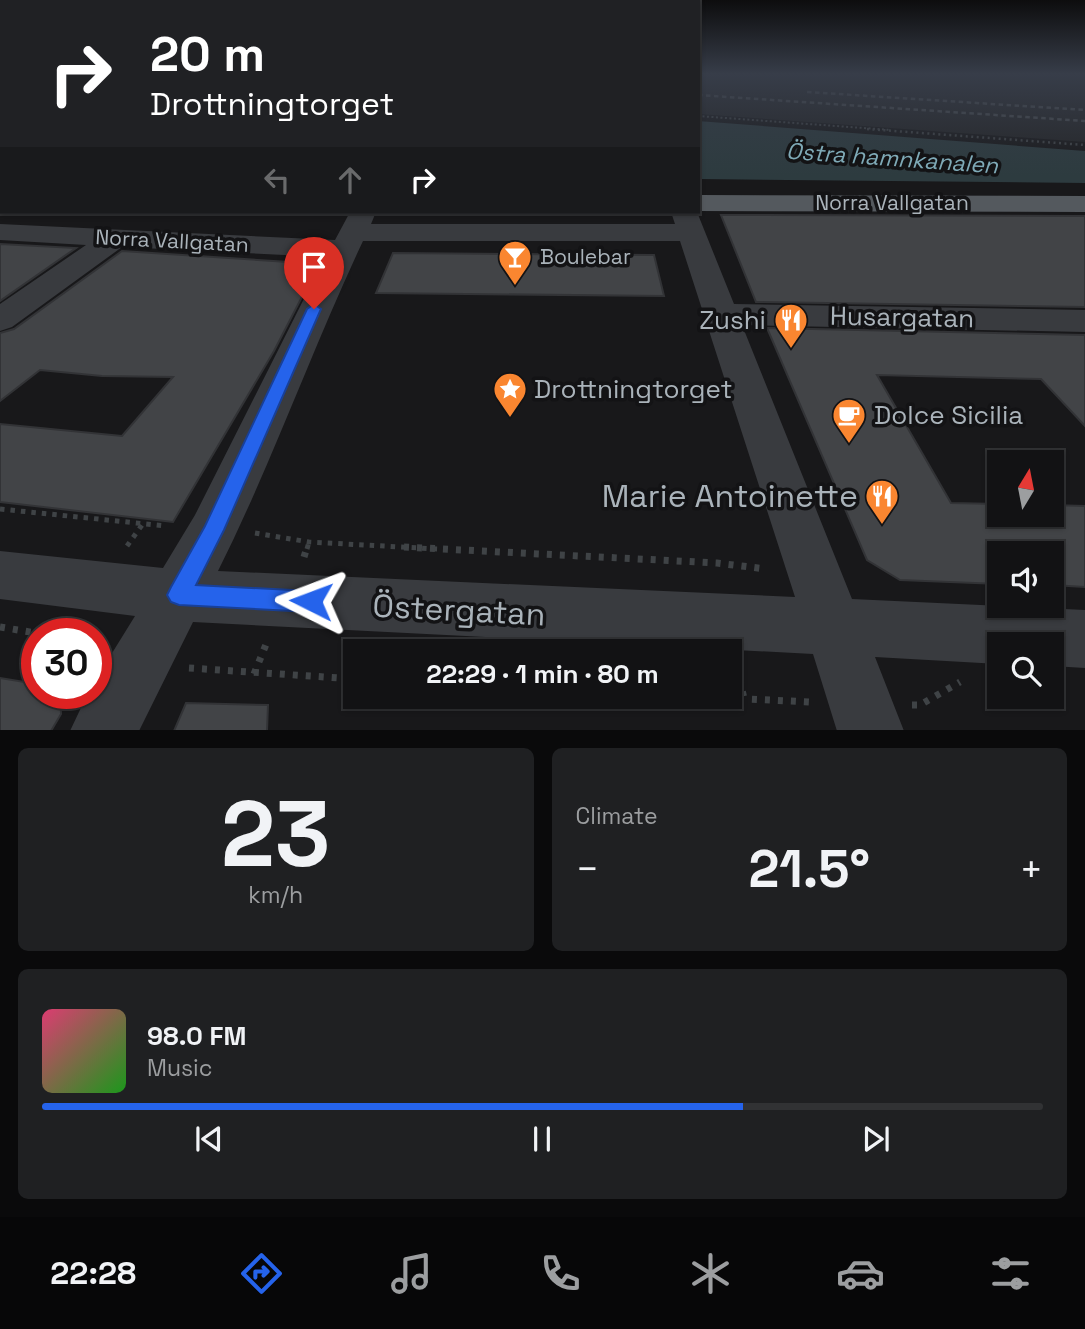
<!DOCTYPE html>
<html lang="en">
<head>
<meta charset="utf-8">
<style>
  body { margin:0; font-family:"Space Grotesk",sans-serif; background:#1f2022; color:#f1f3f6; height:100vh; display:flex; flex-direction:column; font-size:26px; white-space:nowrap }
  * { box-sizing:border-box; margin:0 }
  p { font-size:23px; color:#9c9ea0 }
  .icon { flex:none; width:38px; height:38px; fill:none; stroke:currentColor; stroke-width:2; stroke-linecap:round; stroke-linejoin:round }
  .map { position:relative; height:730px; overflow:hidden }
  .drawer { display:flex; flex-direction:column; gap:18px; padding:18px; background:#0a0a0b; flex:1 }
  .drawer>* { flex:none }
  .guide { position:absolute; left:0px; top:0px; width:700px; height:214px; box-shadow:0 2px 5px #0004,0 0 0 2px #313234; background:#202124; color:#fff; overflow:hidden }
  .needle { width:46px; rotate:10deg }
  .tools { position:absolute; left:987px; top:450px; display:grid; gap:14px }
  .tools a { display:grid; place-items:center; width:77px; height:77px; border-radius:0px; background:#121214; box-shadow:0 2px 5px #0004,0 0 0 2px #313234; font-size:35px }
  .speed { position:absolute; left:21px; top:618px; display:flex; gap:14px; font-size:35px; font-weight:700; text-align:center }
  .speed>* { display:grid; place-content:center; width:91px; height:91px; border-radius:50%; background:#121214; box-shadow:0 2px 5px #0004,0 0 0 2px #313234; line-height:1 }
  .speed .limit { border:10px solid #d22; background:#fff; color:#111 }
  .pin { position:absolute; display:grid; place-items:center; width:60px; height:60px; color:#fff; margin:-72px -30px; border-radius:50% 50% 50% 0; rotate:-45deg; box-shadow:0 0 7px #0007 }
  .pin .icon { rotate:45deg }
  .me { position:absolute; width:77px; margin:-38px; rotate:273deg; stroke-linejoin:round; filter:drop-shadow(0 0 5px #0008) }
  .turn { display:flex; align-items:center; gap:24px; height:147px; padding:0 35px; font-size:32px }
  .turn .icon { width:91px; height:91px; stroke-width:2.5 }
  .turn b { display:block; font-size:49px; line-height:60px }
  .lanes { display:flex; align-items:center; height:66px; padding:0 35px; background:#0003; justify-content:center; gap:35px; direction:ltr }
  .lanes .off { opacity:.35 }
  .big { font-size:52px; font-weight:700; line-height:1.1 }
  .drawer .widget { flex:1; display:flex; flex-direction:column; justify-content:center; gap:10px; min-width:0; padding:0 24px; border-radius:10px; background:#1f2022 }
  .drawer .dial { align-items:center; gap:0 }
  .dial b { font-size:91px; line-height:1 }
  .song { display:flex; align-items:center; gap:21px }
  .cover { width:84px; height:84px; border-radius:10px; background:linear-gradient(135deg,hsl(340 70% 55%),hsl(120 70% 35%)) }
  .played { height:7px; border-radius:4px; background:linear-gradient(90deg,#2563eb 70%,#313234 70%) }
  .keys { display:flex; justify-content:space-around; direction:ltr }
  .heat { display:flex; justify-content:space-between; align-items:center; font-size:38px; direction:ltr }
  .drawer .tiles { flex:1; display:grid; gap:18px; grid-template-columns:1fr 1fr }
  .widget:last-child { grid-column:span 2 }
  .trip { position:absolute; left:343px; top:639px; width:399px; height:70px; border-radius:0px; background:#121214; box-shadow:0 2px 5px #0004,0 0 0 2px #313234; font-weight:700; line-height:70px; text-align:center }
  .menu { display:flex; height:112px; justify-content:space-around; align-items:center; background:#070708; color:#9c9ea0 }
  .menu .icon { width:49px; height:49px }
  .menu .current { color:#2563eb }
  .menu b { font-size:32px; color:#f1f3f6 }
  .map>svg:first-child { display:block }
  .built { fill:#242527 }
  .water { fill:#2d3b3f }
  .building { fill:#424447; stroke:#323336; stroke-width:2 }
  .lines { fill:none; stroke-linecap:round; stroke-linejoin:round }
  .path-far3 { stroke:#3f4346; stroke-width:2; stroke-dasharray:2 2.5; stroke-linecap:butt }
  .path-far2 { stroke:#3f4346; stroke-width:2.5; stroke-dasharray:2 3.5; stroke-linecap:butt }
  .path-far1 { stroke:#3f4346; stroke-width:5; stroke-dasharray:4.5 6; stroke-linecap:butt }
  .path { stroke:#3f4346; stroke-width:7; stroke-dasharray:5 8; stroke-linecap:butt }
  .minor { fill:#393b3f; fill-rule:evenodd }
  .major { fill:#54595e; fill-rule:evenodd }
  .rail { stroke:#4c5054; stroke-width:2.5; stroke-dasharray:4.5 3.5; stroke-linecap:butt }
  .route { fill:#2563eb; stroke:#184099; stroke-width:2 }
  .labels { text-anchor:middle; stroke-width:7; stroke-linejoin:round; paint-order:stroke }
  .far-street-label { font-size:21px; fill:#aab3ba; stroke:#131315 }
  .far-poi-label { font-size:21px; fill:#aab3ba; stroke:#131315; text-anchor:start }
  .far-water-label { font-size:23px; font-style:italic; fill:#7faab7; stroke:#131315 }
  .street-label { font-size:26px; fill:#aab3ba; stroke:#131315 }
  .poi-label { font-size:26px; fill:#aab3ba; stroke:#131315; text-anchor:start }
  .near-poi-label { font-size:32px; fill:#aab3ba; stroke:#131315; text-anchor:end }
  .near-street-label { font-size:32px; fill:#aab3ba; stroke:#131315 }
</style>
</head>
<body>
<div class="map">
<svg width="1085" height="731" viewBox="0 0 1085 731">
  <rect width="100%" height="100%" fill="#18181a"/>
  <path class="built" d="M698,74H1085V142L698,114Z"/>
  <path class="water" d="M698,121L1085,151V183L698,179Z"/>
  <path class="building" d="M721,215L1085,216V307L756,302Z
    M0,244L76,248L0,301Z
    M122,251L319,264L274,351L173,522L0,502V424L122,436L173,377L102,376L40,370L0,401V333L14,329Z
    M393,253L654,255L664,296L376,293Z
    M767,328L1085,335V426L1041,379L877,375L951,503L999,504V514H1052V505L1085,506V587L1052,585V553H999V584L900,580L867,560Z
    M0,678L37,684V693H60L61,714L51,731H0Z
    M186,703L268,705L267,731H174Z"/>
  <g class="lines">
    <path class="path-far3" d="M698,116L891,130"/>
    <path class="path-far2" d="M867,129L1085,145"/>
    <path class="path-far1" d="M0,509L166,526
      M255,533L309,542L438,549
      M127,546L142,525
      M307,549L309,542"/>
    <path class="path" d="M404,547L717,563L766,569
      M304,557L307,547
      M0,627L42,634
      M737,666L744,699
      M189,668L355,679
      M254,674L267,642
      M687,696L809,702
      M912,705H920L960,682"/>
    <path class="minor" d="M350,212H376L371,224H675L671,212H697L734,304L1085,310V332L742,325L852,599L1085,610V668L1052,666V644H999V664L875,657L904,731H837L813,654L193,622L139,731H70L88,693H96V679L135,616L0,599V551L163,568L195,515L325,257L122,247L12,327L0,331V304L86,245L0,240V224L335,240ZM363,241H680L795,597L218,571C272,463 312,349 363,241Z"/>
    <path class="major" d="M0,192H2V208H0Z
      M698,195L1085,196V212L698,211Z"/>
    <path class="rail" d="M807,92L1085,110
      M698,95L1085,121"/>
  </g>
  <linearGradient id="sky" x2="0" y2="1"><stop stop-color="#0d0d0e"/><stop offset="0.42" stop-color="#373d49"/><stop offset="1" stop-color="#373d49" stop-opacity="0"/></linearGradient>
  <rect width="1085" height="176" fill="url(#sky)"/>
  <path class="route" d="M314,304L321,309L224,530L196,585L311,591L319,594L323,601L319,609L311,612L179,605L171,602L167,595L171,587L205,526L307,309Z"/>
  <defs>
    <symbol id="bar-pin" viewBox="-11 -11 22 30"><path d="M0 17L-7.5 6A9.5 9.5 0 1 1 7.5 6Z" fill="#fa8630" stroke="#131315"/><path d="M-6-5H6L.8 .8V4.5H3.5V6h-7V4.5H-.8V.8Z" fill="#fff"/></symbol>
    <symbol id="restaurant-pin" viewBox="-11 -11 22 30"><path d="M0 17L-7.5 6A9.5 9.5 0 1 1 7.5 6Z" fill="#fa8630" stroke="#131315"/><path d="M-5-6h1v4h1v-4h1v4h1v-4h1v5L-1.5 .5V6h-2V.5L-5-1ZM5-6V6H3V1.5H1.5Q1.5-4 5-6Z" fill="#fff"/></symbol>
    <symbol id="sight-pin" viewBox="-11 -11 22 30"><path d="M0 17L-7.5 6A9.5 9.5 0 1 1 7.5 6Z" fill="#fa8630" stroke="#131315"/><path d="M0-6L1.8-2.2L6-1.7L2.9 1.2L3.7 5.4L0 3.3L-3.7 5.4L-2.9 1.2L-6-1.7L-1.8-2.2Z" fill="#fff"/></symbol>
    <symbol id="cafe-pin" viewBox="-11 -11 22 30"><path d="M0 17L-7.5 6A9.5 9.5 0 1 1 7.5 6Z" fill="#fa8630" stroke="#131315"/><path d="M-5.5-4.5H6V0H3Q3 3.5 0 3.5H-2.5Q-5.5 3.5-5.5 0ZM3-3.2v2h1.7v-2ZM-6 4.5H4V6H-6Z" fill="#fff"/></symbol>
  </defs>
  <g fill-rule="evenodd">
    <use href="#bar-pin" x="496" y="238" width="38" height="52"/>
    <use href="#restaurant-pin" x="772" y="301" width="38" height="52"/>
    <use href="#sight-pin" x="491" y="370" width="38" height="52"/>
    <use href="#cafe-pin" x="830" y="396" width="38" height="52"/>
    <use href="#restaurant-pin" x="863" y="477" width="38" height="52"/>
  </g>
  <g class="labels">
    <g class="far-street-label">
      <text x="892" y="210">Norra Vallgatan</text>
      <text transform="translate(172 241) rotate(3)" y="7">Norra Vallgatan</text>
    </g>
    <g class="far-poi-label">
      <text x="540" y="264">Boulebar</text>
    </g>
    <g class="far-water-label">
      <text transform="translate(892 158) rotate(4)" y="8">Östra hamnkanalen</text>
    </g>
    <g class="street-label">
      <text transform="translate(902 317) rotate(1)" y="9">Husargatan</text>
    </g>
    <g class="poi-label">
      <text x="766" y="329" text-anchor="end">Zushi</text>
      <text x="534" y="398">Drottningtorget</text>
      <text x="874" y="424">Dolce Sicilia</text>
    </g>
    <g class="near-poi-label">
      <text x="858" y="507">Marie Antoinette</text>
    </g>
    <g class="near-street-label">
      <text transform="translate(459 610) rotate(3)" y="11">Östergatan</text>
    </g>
  </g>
</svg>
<div class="tools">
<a><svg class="needle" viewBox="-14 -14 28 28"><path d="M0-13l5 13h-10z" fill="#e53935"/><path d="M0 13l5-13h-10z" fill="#9c9ea0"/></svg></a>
<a><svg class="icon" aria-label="sound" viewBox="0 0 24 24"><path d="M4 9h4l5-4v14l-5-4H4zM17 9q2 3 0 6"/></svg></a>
<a><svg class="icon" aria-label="search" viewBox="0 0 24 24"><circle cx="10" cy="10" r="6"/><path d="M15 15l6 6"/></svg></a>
</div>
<div class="speed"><div class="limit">30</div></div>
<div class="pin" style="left:314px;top:309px;background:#d93025"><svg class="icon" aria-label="arrive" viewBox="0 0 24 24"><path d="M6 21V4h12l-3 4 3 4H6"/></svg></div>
<svg class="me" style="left:311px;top:601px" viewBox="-20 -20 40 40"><path d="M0-17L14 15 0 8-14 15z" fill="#2563eb" stroke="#fff" stroke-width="4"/></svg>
<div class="trip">22:29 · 1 min · 80 m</div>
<div class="guide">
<div class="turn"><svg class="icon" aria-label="right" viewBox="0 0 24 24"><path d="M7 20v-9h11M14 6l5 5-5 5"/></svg><div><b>20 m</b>Drottningtorget</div></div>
<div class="lanes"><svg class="icon off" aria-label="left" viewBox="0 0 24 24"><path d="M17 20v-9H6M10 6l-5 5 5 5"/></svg><svg class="icon off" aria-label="ahead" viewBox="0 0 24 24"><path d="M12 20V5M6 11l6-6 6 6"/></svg><svg class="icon" aria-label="right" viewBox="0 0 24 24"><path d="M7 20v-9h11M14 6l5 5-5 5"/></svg></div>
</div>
</div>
<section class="drawer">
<div class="tiles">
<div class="widget dial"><b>23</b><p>km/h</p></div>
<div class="widget"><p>Climate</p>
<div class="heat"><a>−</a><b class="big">21.5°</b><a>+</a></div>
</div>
<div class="widget">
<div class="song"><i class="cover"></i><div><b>98.0 FM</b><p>Music</p></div></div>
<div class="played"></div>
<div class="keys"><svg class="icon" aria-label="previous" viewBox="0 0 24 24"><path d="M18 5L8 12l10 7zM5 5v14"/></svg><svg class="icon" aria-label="pause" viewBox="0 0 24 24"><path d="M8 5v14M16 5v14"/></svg><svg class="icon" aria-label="next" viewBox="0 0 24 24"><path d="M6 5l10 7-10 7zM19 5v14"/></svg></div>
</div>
</div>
</section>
<nav class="menu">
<b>22:28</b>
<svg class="icon current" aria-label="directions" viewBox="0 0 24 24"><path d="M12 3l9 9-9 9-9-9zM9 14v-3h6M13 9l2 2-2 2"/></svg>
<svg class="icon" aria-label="music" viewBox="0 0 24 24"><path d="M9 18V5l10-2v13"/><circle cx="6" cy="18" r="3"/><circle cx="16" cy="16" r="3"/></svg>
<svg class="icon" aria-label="phone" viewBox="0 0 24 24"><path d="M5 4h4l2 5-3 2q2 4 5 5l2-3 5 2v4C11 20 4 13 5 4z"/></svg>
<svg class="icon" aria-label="climate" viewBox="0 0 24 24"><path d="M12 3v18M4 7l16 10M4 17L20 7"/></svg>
<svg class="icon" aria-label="car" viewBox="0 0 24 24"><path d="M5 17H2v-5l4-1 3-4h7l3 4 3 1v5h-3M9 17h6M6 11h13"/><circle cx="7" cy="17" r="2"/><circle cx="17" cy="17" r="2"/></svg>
<svg class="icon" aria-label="filters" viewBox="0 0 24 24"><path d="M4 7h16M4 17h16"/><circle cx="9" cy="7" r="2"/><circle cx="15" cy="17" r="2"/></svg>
</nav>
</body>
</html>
